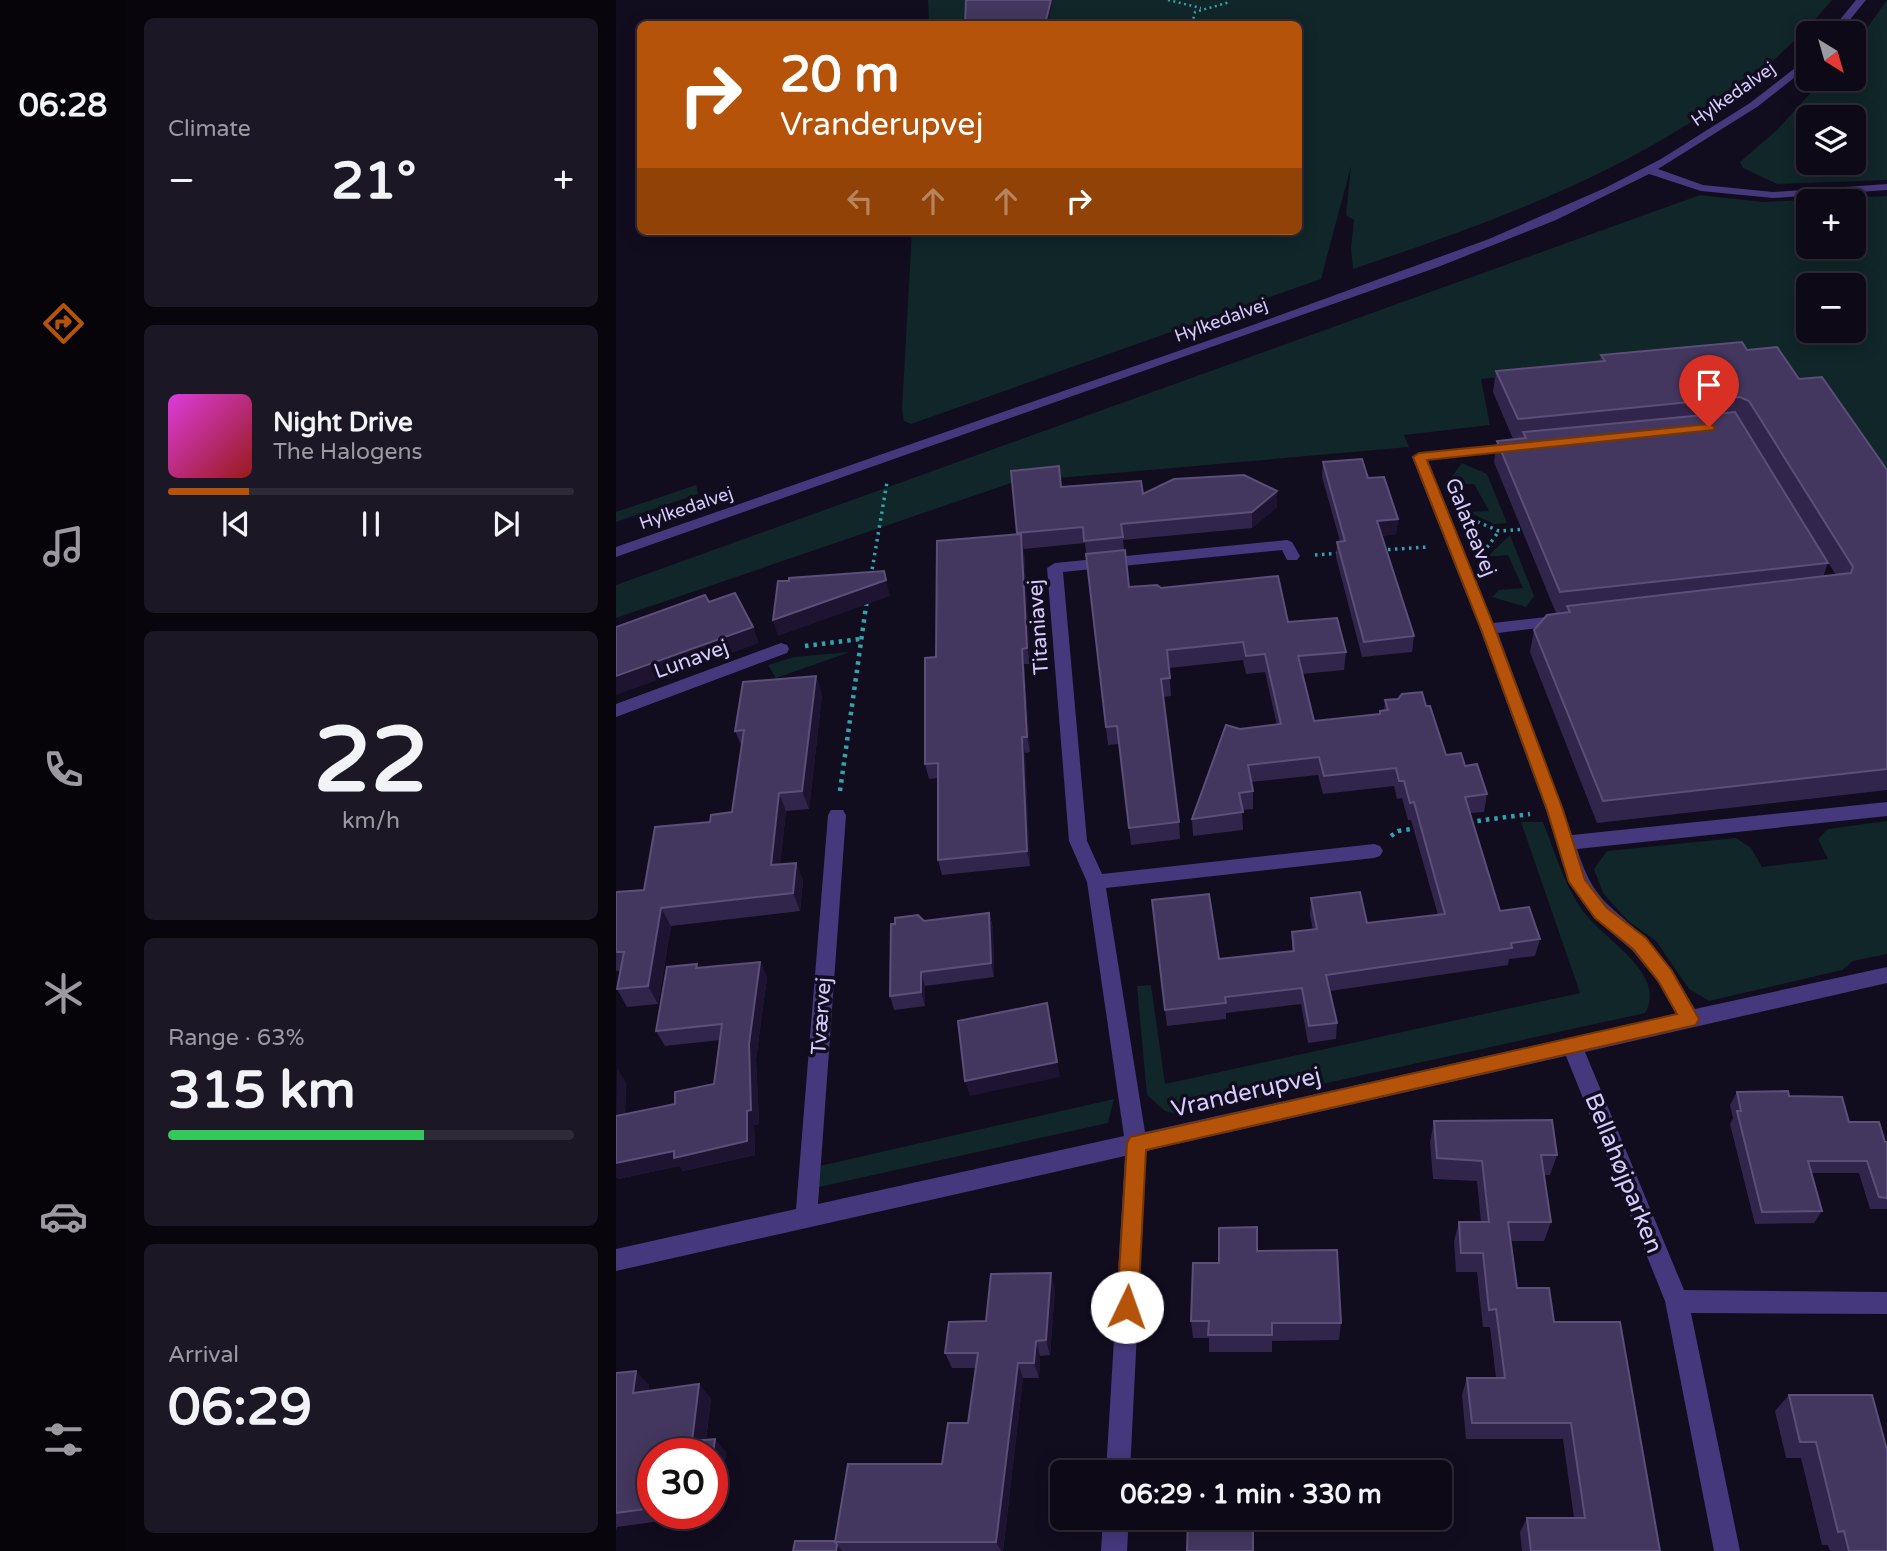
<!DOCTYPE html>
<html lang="en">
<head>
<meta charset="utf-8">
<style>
  body { margin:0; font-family:"Varela Round",sans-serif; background:#1c1724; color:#f1f3f6; height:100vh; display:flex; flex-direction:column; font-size:26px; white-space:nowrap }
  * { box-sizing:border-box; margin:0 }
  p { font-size:23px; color:#9b9aa1 }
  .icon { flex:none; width:38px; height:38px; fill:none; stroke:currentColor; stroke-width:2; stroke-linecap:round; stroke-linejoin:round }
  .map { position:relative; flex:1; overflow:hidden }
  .details { display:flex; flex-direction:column; gap:18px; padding:18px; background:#08050d; width:490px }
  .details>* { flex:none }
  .top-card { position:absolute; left:21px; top:21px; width:665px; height:214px; border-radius:10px; box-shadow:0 4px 18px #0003,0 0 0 2px #2e2a36; background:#b45309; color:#fff; overflow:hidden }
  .needle { width:46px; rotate:143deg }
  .tools { position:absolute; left:1180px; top:21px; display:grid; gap:14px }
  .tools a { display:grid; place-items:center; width:70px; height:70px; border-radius:10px; background:#0e0917; box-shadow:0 4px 18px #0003,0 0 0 2px #2e2a36; font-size:35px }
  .speed { position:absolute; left:21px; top:1438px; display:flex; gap:14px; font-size:35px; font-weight:700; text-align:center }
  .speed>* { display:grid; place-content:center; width:91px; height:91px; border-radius:50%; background:#0e0917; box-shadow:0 4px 18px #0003,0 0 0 2px #2e2a36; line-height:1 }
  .speed .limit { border:10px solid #d22; background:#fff; color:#111 }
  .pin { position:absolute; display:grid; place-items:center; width:60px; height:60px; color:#fff; margin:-72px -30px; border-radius:50% 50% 50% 0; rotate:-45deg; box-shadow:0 0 7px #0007 }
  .pin .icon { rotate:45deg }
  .me { position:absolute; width:77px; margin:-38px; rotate:3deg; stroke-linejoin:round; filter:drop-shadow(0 0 5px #0008) }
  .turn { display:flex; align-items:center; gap:24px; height:147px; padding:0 28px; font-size:32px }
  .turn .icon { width:91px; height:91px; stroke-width:2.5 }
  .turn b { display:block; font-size:49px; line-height:60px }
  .lanes { display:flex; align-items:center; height:66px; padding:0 28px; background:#0003; justify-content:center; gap:35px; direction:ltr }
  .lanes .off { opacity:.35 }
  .big { font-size:52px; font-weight:700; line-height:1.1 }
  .details .widget { flex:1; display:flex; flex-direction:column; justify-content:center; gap:10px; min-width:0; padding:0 24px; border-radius:10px; background:#1c1724 }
  .details .dial { align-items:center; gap:0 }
  .dial b { font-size:91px; line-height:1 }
  .song { display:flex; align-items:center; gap:21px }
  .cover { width:84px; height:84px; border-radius:10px; background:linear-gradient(135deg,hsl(300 70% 55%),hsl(0 70% 35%)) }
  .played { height:7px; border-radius:4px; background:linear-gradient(90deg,#b45309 20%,#2e2a36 20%) }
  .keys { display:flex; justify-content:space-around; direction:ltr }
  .heat { display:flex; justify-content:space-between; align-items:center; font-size:38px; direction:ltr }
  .charge { height:10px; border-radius:5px; background:linear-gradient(90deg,#34c759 63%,#2e2a36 0) }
  .trip { position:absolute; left:434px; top:1460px; width:402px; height:70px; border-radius:10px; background:#0e0917; box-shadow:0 4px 18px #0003,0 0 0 2px #2e2a36; font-weight:700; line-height:70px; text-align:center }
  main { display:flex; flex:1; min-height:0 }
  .tab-bar { display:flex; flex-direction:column; width:126px; justify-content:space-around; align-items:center; background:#060409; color:#9b9aa1 }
  .tab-bar .icon { width:49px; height:49px }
  .tab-bar .on { color:#b45309 }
  .tab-bar b { font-size:32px; color:#f1f3f6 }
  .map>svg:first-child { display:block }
  .green { fill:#102628; fill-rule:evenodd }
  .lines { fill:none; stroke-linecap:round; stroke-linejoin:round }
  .path-far2 { stroke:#2fa3ae; stroke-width:2.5; stroke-dasharray:2 3.5; stroke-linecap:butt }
  .path-far1 { stroke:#2fa3ae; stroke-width:3.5; stroke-dasharray:2.5 4.5; stroke-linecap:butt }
  .path { stroke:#2fa3ae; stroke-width:4.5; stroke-dasharray:3.5 5; stroke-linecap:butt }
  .minor { fill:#45387d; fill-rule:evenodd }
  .wall { fill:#32254c; fill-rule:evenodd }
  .shaded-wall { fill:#1e1432 }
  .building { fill:#44375f; stroke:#5b4e78; stroke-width:2 }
  .route { fill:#b45309; stroke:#753606; stroke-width:2 }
  .labels { text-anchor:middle; stroke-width:7; stroke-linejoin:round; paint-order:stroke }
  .far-street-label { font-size:18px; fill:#d8cbfe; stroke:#120c1f }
  .street-label { font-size:21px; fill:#d8cbfe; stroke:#120c1f }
  .near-street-label { font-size:24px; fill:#d8cbfe; stroke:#120c1f }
</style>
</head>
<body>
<main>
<nav class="tab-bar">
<b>06:28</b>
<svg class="icon on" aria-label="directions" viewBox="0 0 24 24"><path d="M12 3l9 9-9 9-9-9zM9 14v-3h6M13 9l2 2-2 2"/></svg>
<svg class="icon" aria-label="music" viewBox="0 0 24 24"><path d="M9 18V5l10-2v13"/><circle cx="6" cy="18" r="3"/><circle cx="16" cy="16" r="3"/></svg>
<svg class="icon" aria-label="phone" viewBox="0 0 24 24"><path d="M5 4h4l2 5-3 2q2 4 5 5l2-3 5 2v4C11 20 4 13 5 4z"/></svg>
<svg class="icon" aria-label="climate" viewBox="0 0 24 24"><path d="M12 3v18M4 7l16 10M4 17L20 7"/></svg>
<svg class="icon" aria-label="car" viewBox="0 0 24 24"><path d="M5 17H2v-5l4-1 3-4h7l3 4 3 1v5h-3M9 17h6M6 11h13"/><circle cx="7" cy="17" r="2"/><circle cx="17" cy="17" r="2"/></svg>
<svg class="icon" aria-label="filters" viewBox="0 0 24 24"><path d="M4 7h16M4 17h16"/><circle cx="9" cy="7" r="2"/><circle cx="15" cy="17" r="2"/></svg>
</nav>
<section class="details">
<div class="widget"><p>Climate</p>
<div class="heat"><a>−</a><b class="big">21°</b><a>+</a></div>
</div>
<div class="widget">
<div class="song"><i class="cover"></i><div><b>Night Drive</b><p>The Halogens</p></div></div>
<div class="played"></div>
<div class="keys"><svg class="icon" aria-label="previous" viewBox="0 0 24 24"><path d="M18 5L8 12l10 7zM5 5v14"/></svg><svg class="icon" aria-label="pause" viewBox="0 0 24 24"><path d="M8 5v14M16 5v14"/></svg><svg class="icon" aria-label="next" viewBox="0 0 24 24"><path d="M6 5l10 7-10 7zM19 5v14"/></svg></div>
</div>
<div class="widget dial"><b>22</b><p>km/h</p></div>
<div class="widget"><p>Range · 63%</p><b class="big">315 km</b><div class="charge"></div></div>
<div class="widget"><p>Arrival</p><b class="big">06:29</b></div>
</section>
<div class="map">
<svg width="1271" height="1551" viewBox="0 0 1271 1551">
  <rect width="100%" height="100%" fill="#120c1f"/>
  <path class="green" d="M312,0H1216C1096,144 910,211 737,269L735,248L738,220L730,215L735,166L705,279L295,424L288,421L286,409L296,231H682V24H313Z
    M1271,0V180L1161,184L1127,168L1124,162L1161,130L1207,79H1237V48ZM1192,117H1237V163H1192Z
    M1084,195L1147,202L1271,196V477L1216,395L1127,352L865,379L874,425L788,435L793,447L398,482L0,618V585ZM1192,201H1237V247H1192ZM1192,285H1237V331H1192Z
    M846,463L871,474L891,523L878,524L852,512L873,511L858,484H842L833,480Z
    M80,485L82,494L0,522V512Z
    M894,535L918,596L910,607L876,597L883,590L907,588L892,555L871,557Z
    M234,652L160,678L152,665L178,657Z
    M1271,821V954L1237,961L1226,970L1093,1001L1073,989L1040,941L1012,921L987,893L978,869L991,851L1120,838L1135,848L1146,867L1212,859L1202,839L1212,829Z
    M905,822H927C938,850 947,881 964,907C983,937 1053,973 1029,1013L565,1115L549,1111L531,1095L521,986L535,985L549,1084L964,993Z
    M498,1099L492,1123L203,1187L199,1167Z"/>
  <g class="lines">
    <path class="path-far2" d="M552,0L585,8
      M530,24H575
      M576,24L579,12L614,2"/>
    <path class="path-far1" d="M855,519L883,531L910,529
      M765,550L812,547
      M867,553L883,531
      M699,555L725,553
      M255,576L271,482"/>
    <path class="path" d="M189,646L244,639
      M224,791L251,599
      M853,822L914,814
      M775,836L782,831L803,828"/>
    <path class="minor" d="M1240,0H1250L1223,33H1213Z
      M1192,58V67L1141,107L1042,169L1087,185L1157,192L1271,184V190L1157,198L1085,191L1033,174L940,220L822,267L0,557V547L634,326L873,239L989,188L1045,159L1134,103Z
      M901,443L908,447L906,450L811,460L877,623L948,615L956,620L948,625L882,633L956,835L1271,802V816L961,849C978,902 992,902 1029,938C1050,958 1064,984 1079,1009L1271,967V983L969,1052L1068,1290L1271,1292V1314L1075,1313L1124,1551H1098L1049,1301L950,1056L530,1151L514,1472H490L509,1156L0,1271V1249L180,1209L212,815L215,810H227L230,815L202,1204L508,1136L471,882L453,841L431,568L439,563L671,540L676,542L684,556L681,560H671L666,550L447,572L471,841L486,874L758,844L764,846L767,851L764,856L758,858L490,888L529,1132L1060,1014L1042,982L1016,950L978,918L953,882L930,810L864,629L796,457L803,453Z
      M165,643L171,645L173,649L171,653L0,717V704Z
      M487,1517H513L511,1551H485Z"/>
  </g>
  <path class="wall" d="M1131,350L1183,379L1271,470V790L981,823L914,652L918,630L940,613L878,462L881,441L897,439L877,392L880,371L983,362L985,355ZM1125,422L1126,423L1220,575L1207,577L1212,563Z
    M707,462L752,478L782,519L780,534L765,536L798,636L796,652L746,657L720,557L721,542L724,541L706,477Z
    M395,471L445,487L527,494L661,507L636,528L507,540L513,587L545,588L672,622L730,652L728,670L686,674L698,721L763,714L764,711H768L769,700L810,706L830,755L849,766L871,794L868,812L854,813L884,911L924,939L919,956L893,959L892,965L714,991L721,1023L720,1039L692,1043L685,1004L610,1013V1019L551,1026L536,900L603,959L676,951V932L697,930L694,915L695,898L751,923L822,915L795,820H792L786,798L781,799L778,786L707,794L702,775L635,782L637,791V809L626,810L627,830L577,836L576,819L624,729L661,725L649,672L630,674L627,660L553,668L555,696L547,697L563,822L564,839L515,845L503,744L492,745L469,543L408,549L414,664H408L414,752L409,753L414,866L326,875L322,860V778L313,779L309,764L320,657L401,535Z
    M200,676L206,695L193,809L170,811L164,864L180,863L187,881L184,911L55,926L42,1004L11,1007L1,989L4,971H0V892L28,890L94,822L116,812L126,747L119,731Z
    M373,913L377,928L378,977L309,986V1006L278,1010L274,996L308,921Z
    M144,962L151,977L140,1059L143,1124L138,1125L139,1155L67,1171L63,1166L2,1179L1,1069L10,1083L9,1114L59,1104L98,1084L104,1040L49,1046L40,1031L83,968Z
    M1121,1092L1173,1096L1233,1122L1269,1142H1271V1209H1254L1243,1173H1196L1206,1211L1198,1223L1139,1224L1114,1124L1117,1118L1114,1105Z
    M818,1121L941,1155L934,1175H928L935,1222L928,1241H895L901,1288L938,1322L1044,1551H906L904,1532L911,1518H958L947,1439H850L846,1395L851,1378H880L874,1327H867L861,1272H840L838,1241L843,1222H865L861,1181L817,1179L814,1142Z
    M641,1251L725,1323L723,1340L656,1341V1352H593V1338H577L575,1321L603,1263Z
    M439,1289L434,1355L424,1356L423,1378H407L387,1551H226L225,1549V1551H177L219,1541L326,1464L352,1423L359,1368H336L329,1353L370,1321Z
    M0,1373L33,1385L32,1391L95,1398L90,1440L110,1452L103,1513L1,1527L0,1531ZM37,1454H96V1514H37Z
    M1173,1395L1271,1551H1214L1212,1545H1206L1185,1458H1170L1159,1411Z"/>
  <path class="shaded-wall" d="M435,0H437V2L432,24H429Z
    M661,491V507L636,528V512Z
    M782,519L780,534L759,537L761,521Z
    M405,534L408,550L414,664L411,648Z
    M268,571L274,596L162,636L157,620Z
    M137,627L143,643L0,695V676Z
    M406,649L408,664L414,752L411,737Z
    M200,676L206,695L193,809L186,791Z
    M406,737L409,753L414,866L411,851Z
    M163,793L170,811L162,883L155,865Z
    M180,863L187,881L184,911L177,893Z
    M45,908L55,926L42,1004L32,986Z
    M373,913L377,928L378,977L375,963Z
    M144,962L151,977L140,1059L143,1124L138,1125L139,1155L67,1171L63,1166L2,1179L0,1177V1163L131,1111L133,1044Z
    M305,972L309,986V1006L305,992Z
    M431,1003L444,1077L354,1096L349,1081Z
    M1,1069L10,1083L8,1131L0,1119Z
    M435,1273L439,1289L434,1355L430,1340Z
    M420,1341L424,1356L423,1378L418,1363Z
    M402,1363L407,1378L387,1551H385L380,1542Z
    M20,1371L33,1385L30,1406L17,1393Z
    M83,1384L95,1398L88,1454L76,1441Z
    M99,1439L110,1452L103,1513L96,1506V1460Z
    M221,1545L225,1549V1551H220Z"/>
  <path class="building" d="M350,0H435L429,24H349Z
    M1126,342L1131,350L1161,347L1183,379L1206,377L1271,470V769L987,801L918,630L931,615L954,612L951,606L1235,573L1237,567L1133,401L1124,397L902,419L880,371L989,361L985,355Z
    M1119,412L1212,563L944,592L881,441L910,438L907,432Z
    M746,459L752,478L768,477L782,519L761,521L798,636L748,642L721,542L729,541L707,462Z
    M443,466L445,487L525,481L527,494L558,479L628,475L661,491L636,512L505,524L507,537L468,541L467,527L401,533L395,471Z
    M405,534L411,648L406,649L411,737H406L411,851L322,860V763L309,764V658L320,657L321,541Z
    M509,550L513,587L541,585L545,588L662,576L672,622L721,618L730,652L682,656L698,721L764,714V711L772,710L769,700L782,699L786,694L806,692L810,706H814L830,755L845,753L849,766L861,764L871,794L849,797L884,911L913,907L924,939L895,943L896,948L710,975L721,1023L693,1026L686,988L609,997L610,1003L549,1010L536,900L593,894L603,959L678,951L676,932L701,929L695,898L744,892L751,923L829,914L798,802L794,803L788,781H783L780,768L708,776L703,757L632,765L637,791L623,793L627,812L576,819L610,725L624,729L665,724L649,654L630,656L627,642L551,650L554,678L545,679L563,822L513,828L501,726L490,727L470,554Z
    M268,571L270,580L157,620L162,581H173V578Z
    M119,593L137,627L0,676V627L89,595L93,602Z
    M200,676L186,791L163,793L155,865L180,863L177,893L45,908L32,986L1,989L8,952H0V892L28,890L39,827L94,822L95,815L116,812L128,730L119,731L127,682Z
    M373,913L375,963L305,972V992L274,996L275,924H279V918L302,915L308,921Z
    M144,962L133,1044L135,1110L131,1111V1141L58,1158V1151L0,1163V1116L59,1104V1092L98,1084L106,1024L40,1031L51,967L81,964L80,968Z
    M431,1003L441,1062L349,1081L342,1021Z
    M1172,1091L1173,1096L1226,1097L1233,1122H1263L1269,1142H1271V1198L1263,1197L1251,1161H1192L1206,1211L1146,1212L1121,1111H1125L1121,1092Z
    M936,1120L941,1155H925L935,1222H892L901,1288H933L938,1322H1004L1044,1551H915L911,1518H969L955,1423H856L851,1378H889L880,1309L873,1310L867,1253H845L843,1222H873L866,1161L821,1158L818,1121Z
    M641,1227V1251L721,1250L725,1323H656V1335H592L593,1321H575L577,1263H603V1228Z
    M435,1273L430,1340L420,1341L418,1363H402L380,1542H219L232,1464H326L332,1423H352L362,1353H329L333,1322L370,1321L375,1274Z
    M20,1371L17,1393L83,1384L76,1441L99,1439L96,1460V1454H37V1508L0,1513V1373Z
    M1173,1395H1256L1271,1450V1551H1233L1228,1531L1222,1532L1200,1442H1184Z
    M572,1517H637V1551H571Z
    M179,1541H219L221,1545L220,1551H177Z"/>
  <path class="route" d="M1093,424L1099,427L1097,430L811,460L879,629L947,810L969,880L991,908L1030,938L1056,971L1083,1019L1080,1025L530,1150L522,1307L519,1315L511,1318L504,1315L501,1307L511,1143L514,1137L1061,1014L1043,982L1017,949L979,918L953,882L931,810L865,629L797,457L803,453Z"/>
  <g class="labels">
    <g class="far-street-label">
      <text transform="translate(1117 94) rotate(-35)" y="6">Hylkedalvej</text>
      <text transform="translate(605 320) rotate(-20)" y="6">Hylkedalvej</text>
      <text transform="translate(70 508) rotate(-19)" y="6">Hylkedalvej</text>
    </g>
    <g class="street-label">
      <text transform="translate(855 527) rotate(68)" y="7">Galateavej</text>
      <text transform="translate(422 627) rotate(-94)" y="7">Titaniavej</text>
      <text transform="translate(75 659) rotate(-20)" y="7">Lunavej</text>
      <text transform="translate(205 1016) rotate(-86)" y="7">Tværvej</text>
    </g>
    <g class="near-street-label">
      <text transform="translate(630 1092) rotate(-13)" y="8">Vranderupvej</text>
      <text transform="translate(1008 1173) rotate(68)" y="8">Bellahøjparken</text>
    </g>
  </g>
</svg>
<div class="tools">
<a><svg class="needle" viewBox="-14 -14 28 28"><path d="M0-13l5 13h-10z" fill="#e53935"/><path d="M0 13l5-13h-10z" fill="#9b9aa1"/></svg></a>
<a><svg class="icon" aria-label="layers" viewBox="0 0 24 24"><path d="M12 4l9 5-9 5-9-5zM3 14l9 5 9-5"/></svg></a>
<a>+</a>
<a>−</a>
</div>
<div class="speed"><div class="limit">30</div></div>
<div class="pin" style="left:1093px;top:427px;background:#d93025"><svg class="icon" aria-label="arrive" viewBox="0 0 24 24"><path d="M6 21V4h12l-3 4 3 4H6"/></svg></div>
<svg class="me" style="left:511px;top:1307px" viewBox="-20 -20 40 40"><circle r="19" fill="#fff"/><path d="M0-13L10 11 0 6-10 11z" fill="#b45309"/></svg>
<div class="trip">06:29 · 1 min · 330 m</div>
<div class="top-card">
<div class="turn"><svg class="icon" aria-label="right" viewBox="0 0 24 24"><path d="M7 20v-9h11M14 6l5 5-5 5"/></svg><div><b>20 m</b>Vranderupvej</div></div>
<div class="lanes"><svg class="icon off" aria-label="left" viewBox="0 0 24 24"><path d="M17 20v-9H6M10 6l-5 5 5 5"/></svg><svg class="icon off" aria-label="ahead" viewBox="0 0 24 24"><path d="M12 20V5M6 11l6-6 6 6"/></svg><svg class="icon off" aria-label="ahead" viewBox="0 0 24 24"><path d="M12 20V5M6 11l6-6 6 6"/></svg><svg class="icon" aria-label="right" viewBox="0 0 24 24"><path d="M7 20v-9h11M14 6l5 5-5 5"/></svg></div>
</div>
</div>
</main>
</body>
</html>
